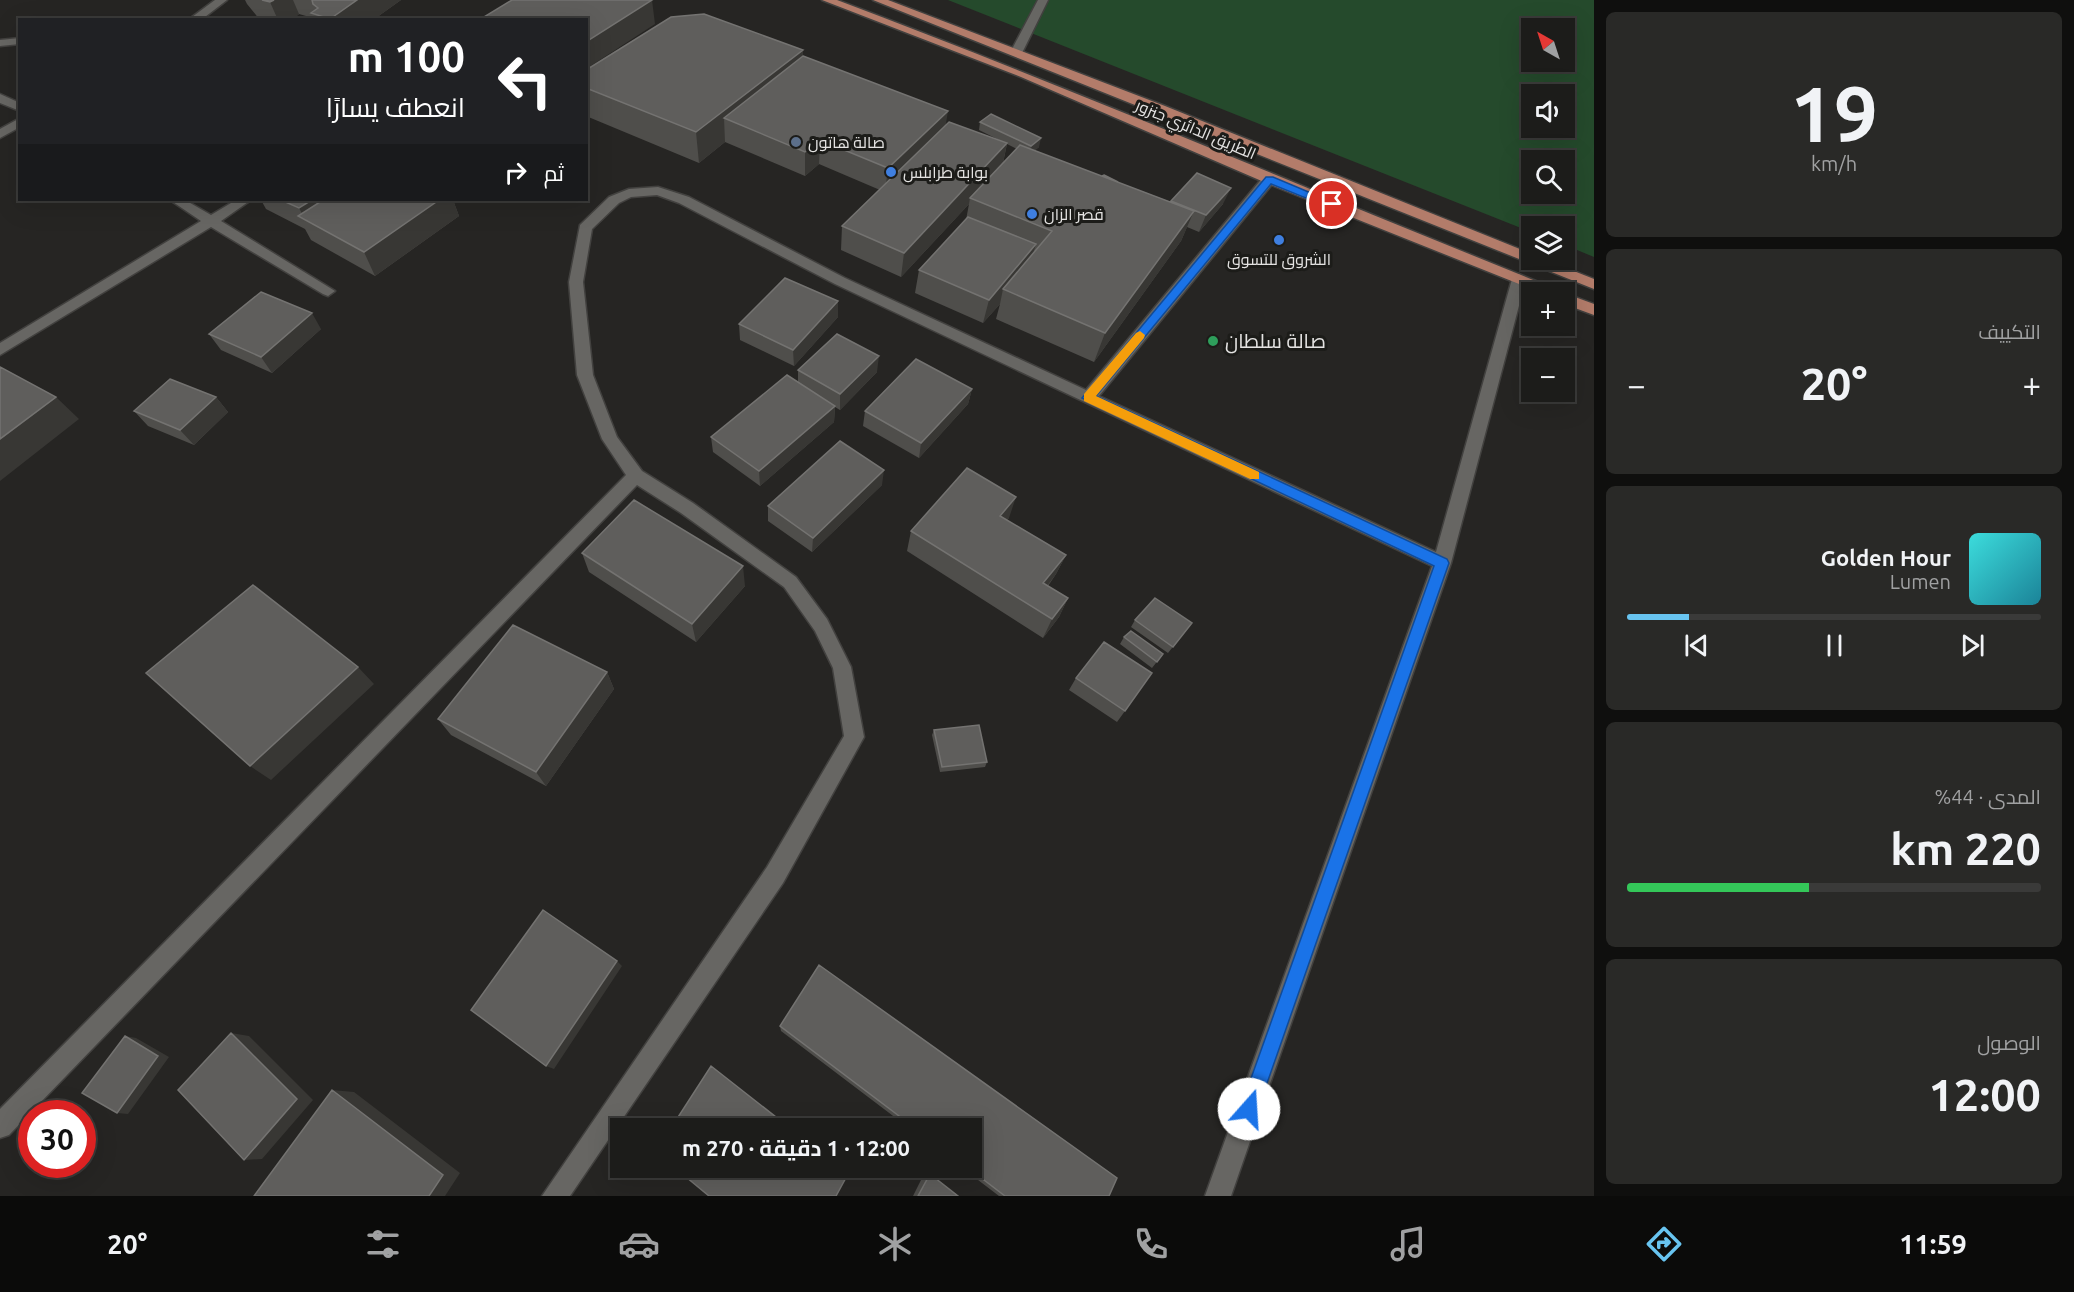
<!DOCTYPE html>
<html lang="ar">
<head>
<meta charset="utf-8">
<style>
  body { margin:0; font-family:Ubuntu,Cairo,sans-serif; background:#292927; color:#f1f3f6; direction:rtl; height:100vh; display:flex; flex-direction:column; font-size:22px; white-space:nowrap }
  * { box-sizing:border-box; margin:0 }
  p { font-size:20px; color:#a0a1a2 }
  .icon { flex:none; width:33px; height:33px; fill:none; stroke:currentColor; stroke-width:2; stroke-linecap:round; stroke-linejoin:round }
  .map { position:relative; flex:1; overflow:hidden; direction:ltr }
  .side { display:flex; flex-direction:column; gap:12px; padding:12px; background:#0f0f0e; width:480px }
  .side>* { flex:none }
  .hud { position:absolute; left:18px; top:18px; width:570px; height:183px; border-radius:0px; box-shadow:0 6px 24px #0002,0 0 0 2px #3a3a39; direction:rtl; background:#202124; color:#fff; overflow:hidden }
  .needle { width:39px; rotate:321deg }
  .fabs { position:absolute; left:1521px; top:18px; display:grid; gap:12px }
  .fabs a { display:grid; place-items:center; width:54px; height:54px; border-radius:0px; background:#1c1c1a; box-shadow:0 6px 24px #0002,0 0 0 2px #3a3a39; font-size:30px }
  .speed { position:absolute; left:18px; top:1100px; display:flex; gap:12px; font-size:30px; font-weight:700; text-align:center }
  .speed>* { display:grid; place-content:center; width:78px; height:78px; border-radius:50%; background:#1c1c1a; box-shadow:0 6px 24px #0002,0 0 0 2px #3a3a39; line-height:1 }
  .speed .limit { border:9px solid #d22; background:#fff; color:#111 }
  .pin { position:absolute; display:grid; place-items:center; width:51px; height:51px; color:#fff; margin:-26px; border:3px solid #fff; border-radius:50%; box-shadow:0 2px 6px #0007 }
  .me { position:absolute; width:66px; margin:-33px; rotate:19deg; stroke-linejoin:round; filter:drop-shadow(0 0 4px #0008) }
  .turn { display:flex; align-items:center; gap:21px; height:126px; padding:0 24px; font-size:27px }
  .turn .icon { width:78px; height:78px; stroke-width:2.5 }
  .turn b { display:block; font-size:42px; line-height:51px }
  .then { display:flex; align-items:center; height:57px; padding:0 24px; background:#0003; gap:12px; font-size:22px }
  .big { font-size:45px; font-weight:700; line-height:1.1 }
  .side .card { flex:1; display:flex; flex-direction:column; justify-content:center; gap:9px; min-width:0; padding:0 21px; border-radius:9px; background:#292927 }
  .side .dial { align-items:center; gap:0 }
  .dial b { font-size:78px; line-height:1 }
  .song { display:flex; align-items:center; gap:18px }
  .cover { width:72px; height:72px; border-radius:9px; background:linear-gradient(135deg,hsl(180 70% 55%),hsl(190 70% 35%)) }
  .played { height:6px; border-radius:3px; background:linear-gradient(90deg,#68c4f0 15%,#3a3a39 15%) }
  .keys { display:flex; justify-content:space-around; direction:ltr }
  .heat { display:flex; justify-content:space-between; align-items:center; font-size:33px; direction:ltr }
  .charge { height:9px; border-radius:4px; background:linear-gradient(90deg,#34c759 44%,#3a3a39 0) }
  .trip { position:absolute; left:610px; top:1118px; width:372px; height:60px; border-radius:0px; background:#1c1c1a; box-shadow:0 6px 24px #0002,0 0 0 2px #3a3a39; font-weight:700; line-height:60px; text-align:center; direction:rtl }
  .tab-bar { display:flex; height:96px; justify-content:space-around; align-items:center; background:#0b0b0a; color:#a0a1a2 }
  .tab-bar .icon { width:42px; height:42px }
  .tab-bar .active { color:#68c4f0 }
  .tab-bar b { font-size:27px; color:#f1f3f6 }
  main { display:flex; flex:1; min-height:0 }
  .map>svg:first-child { display:block }
  .green { fill:#254a2c; fill-rule:evenodd }
  .lines { fill:none; stroke-linecap:round; stroke-linejoin:round }
  .minor-casing { stroke:#42413f; stroke-width:3 }
  .major-casing { stroke:#42413f; stroke-width:3 }
  .minor { fill:#676663; fill-rule:evenodd }
  .major { fill:#b37c6a; fill-rule:evenodd }
  .wall { fill:#4f4e4b; fill-rule:evenodd }
  .shaded-wall { fill:#383734 }
  .building { fill:#5f5e5c; stroke:#747371; stroke-width:1.5 }
  .route { fill:#1a73e8; stroke:#114b97; stroke-width:1.5 }
  .slow { fill:#f59e0b }
  .service-dot { fill:#5c6f8a; stroke:#1c1c19; stroke-width:2 }
  .shop-dot { fill:#3f7fe0; stroke:#1c1c19; stroke-width:2 }
  .leisure-dot { fill:#2e9e5b; stroke:#1c1c19; stroke-width:2 }
  .labels { text-anchor:middle; stroke-width:6; stroke-linejoin:round; paint-order:stroke }
  .far-street-label { font-size:16px; fill:#e4e3e2; stroke:#1c1c19 }
  .far-poi-label { font-size:16px; fill:#e4e3e2; stroke:#1c1c19; text-anchor:start }
  .poi-label { font-size:20px; fill:#e4e3e2; stroke:#1c1c19; text-anchor:start }
</style>
</head>
<body>
<main>
<section class="side">
<div class="card dial"><b>19</b><p>km/h</p></div>
<div class="card"><p>التكييف</p>
<div class="heat"><a>−</a><b class="big">20°</b><a>+</a></div>
</div>
<div class="card">
<div class="song"><i class="cover"></i><div><b>Golden Hour</b><p>Lumen</p></div></div>
<div class="played"></div>
<div class="keys"><svg class="icon" aria-label="previous" viewBox="0 0 24 24"><path d="M18 5L8 12l10 7zM5 5v14"/></svg><svg class="icon" aria-label="pause" viewBox="0 0 24 24"><path d="M8 5v14M16 5v14"/></svg><svg class="icon" aria-label="next" viewBox="0 0 24 24"><path d="M6 5l10 7-10 7zM19 5v14"/></svg></div>
</div>
<div class="card"><p>المدى · 44%</p><b class="big">220 km</b><div class="charge"></div></div>
<div class="card"><p>الوصول</p><b class="big">12:00</b></div>
</section>
<div class="map">
<svg width="1594" height="1196" viewBox="0 0 1594 1196">
  <rect width="100%" height="100%" fill="#262523"/>
  <path class="green" d="M948,0H1594V257L1565,245L1564,226H1532L1531,232ZM1532,28H1564V62H1532ZM1532,94H1564V128H1532ZM1532,160H1564V194H1532Z"/>
  <g class="lines">
    <defs>
      <path id="minor" d="M215,0H227L201,20H188Z
        M1038,0H1048L1022,53L1012,55L1010,53Z
        M20,38V44L0,46V40Z
        M0,94L20,103V111L0,103Z
        M20,118V127L0,138V129Z
        M1269,175L1275,179L1274,182L1099,396L1436,552L1512,279L1519,274L1526,279L1451,563L1231,1196H1205L1432,566L835,284L679,203L657,195L631,197L619,203L592,229L583,282L593,375L617,437L642,471L693,503L796,577L827,619L851,667L864,737L783,883L570,1196H542L767,867L844,736L833,668L815,631L784,587L681,513L637,485L9,1135L0,1138V1109L626,475L602,439L577,375L569,282L580,225L609,197L629,189L658,187L689,197L845,278L1086,390L1264,176Z
        M170,200H185L211,215L236,200H251L221,221L335,291L328,296L323,294L211,227L0,355V343L201,221Z"/>
      <path id="major" d="M822,0H837C1079,91 1316,193 1556,289L1558,292H1539L1264,182L1021,77Z
        M873,0H888L1165,106L1532,254V260H1546L1594,279V289Z
        M1564,293L1594,304V315L1564,304Z"/>
    </defs>
    <use href="#minor" class="minor-casing"/>
    <use href="#major" class="major-casing"/>
    <use href="#minor" class="minor"/>
    <use href="#major" class="major"/>
  </g>
  <path class="wall" d="M245,0H401L373,20H314L313,18L299,14L292,20H260L247,4Z
    M803,56L946,125L1001,141L979,130L980,122L1039,147L1034,151L1171,202V201L1223,204L1199,232L1187,227L1181,241L1094,362L996,319L1000,304L983,323L915,293L919,270L966,220L969,204L901,277L841,250L842,226L880,190L819,164L805,176L725,142L699,163L586,116V70ZM1007,144L1017,149L1003,163Z
    M261,200H453L459,216L375,276L311,240L305,229L266,209Z
    M838,317L794,366L740,340L739,324Z
    M321,329L272,373L221,350L209,334Z
    M798,370L877,372L840,410L835,407L834,422L760,486L713,452L711,437L798,383Z
    M972,389L968,404L919,458L863,426L865,411Z
    M216,397L228,412L194,445L148,426L134,411Z
    M882,485L812,552L768,521V506Z
    M1009,518L1007,520L1066,555L1056,574L1048,586L1068,598L1059,617L1043,638L907,551L911,531Z
    M582,553L745,586L696,642L589,572Z
    M1135,620L1192,623L1168,653L1131,627Z
    M1124,637L1163,654L1152,668L1120,644Z
    M607,672L614,689L546,786L451,735L438,719Z
    M1076,678L1125,711L1117,722L1069,690Z
    M934,730L987,762L985,767L940,772L932,735Z
    M780,1026L1109,1196H999L961,1167H972V1128H909L781,1031Z
    M925,1172L930,1174L958,1196H913Z"/>
  <path class="shaded-wall" d="M274,0H293L299,14L292,20H278L270,2Z
    M357,0H401L373,20H330V19Z
    M652,0L655,24L586,69V42Z
    M803,50V81L724,118L725,142L699,163L696,132Z
    M948,111L944,136L885,192L888,168Z
    M1041,138L1039,147L1029,155L1031,146Z
    M820,140L819,164L805,176V152Z
    M1007,143L1002,168L970,198L969,204L901,277L904,253Z
    M1231,188L1223,204L1199,232L1206,215Z
    M312,200H359L305,219L299,208Z
    M439,200H453L459,216L375,276L364,252Z
    M1194,211L1181,241L1094,362L1105,333Z
    M1036,244L1029,268L1003,289L1000,304L983,323L989,300Z
    M838,301V317L794,366L793,350Z
    M312,313L321,329L272,373L261,357Z
    M879,356L877,372L840,410V394Z
    M972,389L968,404L919,458L921,443Z
    M56,397L79,419L0,481V439Z
    M216,397L228,412L194,445L180,430Z
    M835,406L834,422L760,486L759,471Z
    M884,470L882,485L812,552L813,538Z
    M1016,497L1009,518L994,536L1000,516Z
    M1066,555L1056,574L1035,602L1043,583Z
    M743,566L745,586L696,642L692,624Z
    M1068,598L1059,617L1043,638L1052,619Z
    M358,667L374,684L271,780L250,766Z
    M607,672L614,689L546,786L536,772Z
    M617,961L622,966L554,1069L546,1066Z
    M231,1033L249,1036L313,1100L262,1159L244,1160Z
    M125,1036L136,1038L169,1057L128,1114L117,1113Z
    M332,1090L354,1092L460,1173L445,1196H429Z"/>
  <path class="building" d="M262,0H274L270,2Z
    M312,0H357L330,19L311,13L318,8L313,4Z
    M512,0H652L586,42V20H479Z
    M704,14L803,50L696,132L586,88V70L671,17Z
    M803,56L948,111L888,168L820,140L805,152L724,118Z
    M991,114L1041,138L1031,146L980,122Z
    M949,122L1007,143L904,253L842,226Z
    M1020,145L1194,211L1105,333L1003,289L1052,231L970,198Z
    M1197,173L1231,188L1206,215L1171,201Z
    M1104,175L1118,182L1102,176Z
    M281,200H312L299,208Z
    M323,200H439L364,252L298,216Z
    M968,217L1036,244L989,300L919,270Z
    M785,278L838,301L793,350L739,324Z
    M261,292L312,313L261,357L209,334Z
    M837,334L879,356L840,394L798,370Z
    M916,359L972,389L921,443L865,411Z
    M0,367L56,397L0,439Z
    M787,375L835,406L759,471L711,437Z
    M170,379L216,397L180,430L134,411Z
    M840,441L884,470L813,538L768,506Z
    M967,468L1016,497L1000,516L1066,555L1043,583L1068,598L1052,619L911,531Z
    M634,500L743,566L692,624L582,553Z
    M253,585L358,667L250,766L146,673Z
    M1155,598L1192,623L1173,647L1135,620Z
    M513,625L607,672L536,772L438,719Z
    M1131,631L1163,654L1157,662L1124,637Z
    M1104,642L1152,673L1125,711L1076,678Z
    M979,725L987,762L942,767L934,730Z
    M543,910L617,961L546,1066L471,1010Z
    M819,965L1117,1178L1109,1196H1005L967,1167H972V1128H915L780,1026Z
    M231,1033L297,1099L244,1160L178,1090Z
    M125,1036L158,1056L117,1113L82,1093Z
    M711,1066L790,1128H671Z
    M332,1090L443,1175L429,1196H254Z
    M674,1167H839L848,1174L836,1196H709Z
    M930,1174L958,1196H918Z"/>
  <path class="route" d="M1266,177H1273L1337,204L1328,207L1271,184L1096,396L1447,559L1449,563L1258,1109L1255,1116L1249,1118L1242,1116L1240,1109L1434,566L1082,398Z"/>
  <path class="slow" d="M1140,331L1145,335L1144,338L1096,396L1259,472V479H1250L1084,401V394L1136,333Z"/>
  <circle class="service-dot" cx="796" cy="142" r="6"/>
  <g class="shop-dot">
    <circle cx="891" cy="172" r="6"/>
    <circle cx="1032" cy="214" r="6"/>
    <circle cx="1279" cy="240" r="6"/>
  </g>
  <circle class="leisure-dot" cx="1213" cy="341" r="6"/>
  <g class="labels">
    <g class="far-street-label">
      <text transform="translate(1196 129) rotate(23)" y="6">الطريق الدائري جنزور</text>
    </g>
    <g class="far-poi-label">
      <text x="808" y="148">صالة هاتون</text>
      <text x="903" y="178">بوابة طرابلس</text>
      <text x="1044" y="220">قصر الزان</text>
      <text x="1279" y="265" text-anchor="middle">الشروق للتسوق</text>
    </g>
    <g class="poi-label">
      <text x="1225" y="348">صالة سلطان</text>
    </g>
  </g>
</svg>
<div class="fabs">
<a><svg class="needle" viewBox="-14 -14 28 28"><path d="M0-13l5 13h-10z" fill="#e53935"/><path d="M0 13l5-13h-10z" fill="#a0a1a2"/></svg></a>
<a><svg class="icon" aria-label="sound" viewBox="0 0 24 24"><path d="M4 9h4l5-4v14l-5-4H4zM17 9q2 3 0 6"/></svg></a>
<a><svg class="icon" aria-label="search" viewBox="0 0 24 24"><circle cx="10" cy="10" r="6"/><path d="M15 15l6 6"/></svg></a>
<a><svg class="icon" aria-label="layers" viewBox="0 0 24 24"><path d="M12 4l9 5-9 5-9-5zM3 14l9 5 9-5"/></svg></a>
<a>+</a>
<a>−</a>
</div>
<div class="speed"><div class="limit">30</div></div>
<div class="pin" style="left:1332px;top:204px;background:#d93025"><svg class="icon" aria-label="arrive" viewBox="0 0 24 24"><path d="M6 21V4h12l-3 4 3 4H6"/></svg></div>
<svg class="me" style="left:1249px;top:1109px" viewBox="-20 -20 40 40"><circle r="19" fill="#fff"/><path d="M0-13L10 11 0 6-10 11z" fill="#1a73e8"/></svg>
<div class="trip">12:00 · 1 دقيقة · 270 m</div>
<div class="hud">
<div class="turn"><svg class="icon" aria-label="left" viewBox="0 0 24 24"><path d="M17 20v-9H6M10 6l-5 5 5 5"/></svg><div><b>100 m</b>انعطف يسارًا</div></div>
<div class="then">ثم<svg class="icon" aria-label="right" viewBox="0 0 24 24"><path d="M7 20v-9h11M14 6l5 5-5 5"/></svg></div>
</div>
</div>
</main>
<nav class="tab-bar">
<b>11:59</b>
<svg class="icon active" aria-label="directions" viewBox="0 0 24 24"><path d="M12 3l9 9-9 9-9-9zM9 14v-3h6M13 9l2 2-2 2"/></svg>
<svg class="icon" aria-label="music" viewBox="0 0 24 24"><path d="M9 18V5l10-2v13"/><circle cx="6" cy="18" r="3"/><circle cx="16" cy="16" r="3"/></svg>
<svg class="icon" aria-label="phone" viewBox="0 0 24 24"><path d="M5 4h4l2 5-3 2q2 4 5 5l2-3 5 2v4C11 20 4 13 5 4z"/></svg>
<svg class="icon" aria-label="climate" viewBox="0 0 24 24"><path d="M12 3v18M4 7l16 10M4 17L20 7"/></svg>
<svg class="icon" aria-label="car" viewBox="0 0 24 24"><path d="M5 17H2v-5l4-1 3-4h7l3 4 3 1v5h-3M9 17h6M6 11h13"/><circle cx="7" cy="17" r="2"/><circle cx="17" cy="17" r="2"/></svg>
<svg class="icon" aria-label="filters" viewBox="0 0 24 24"><path d="M4 7h16M4 17h16"/><circle cx="9" cy="7" r="2"/><circle cx="15" cy="17" r="2"/></svg>
<b>20°</b>
</nav>
</body>
</html>
